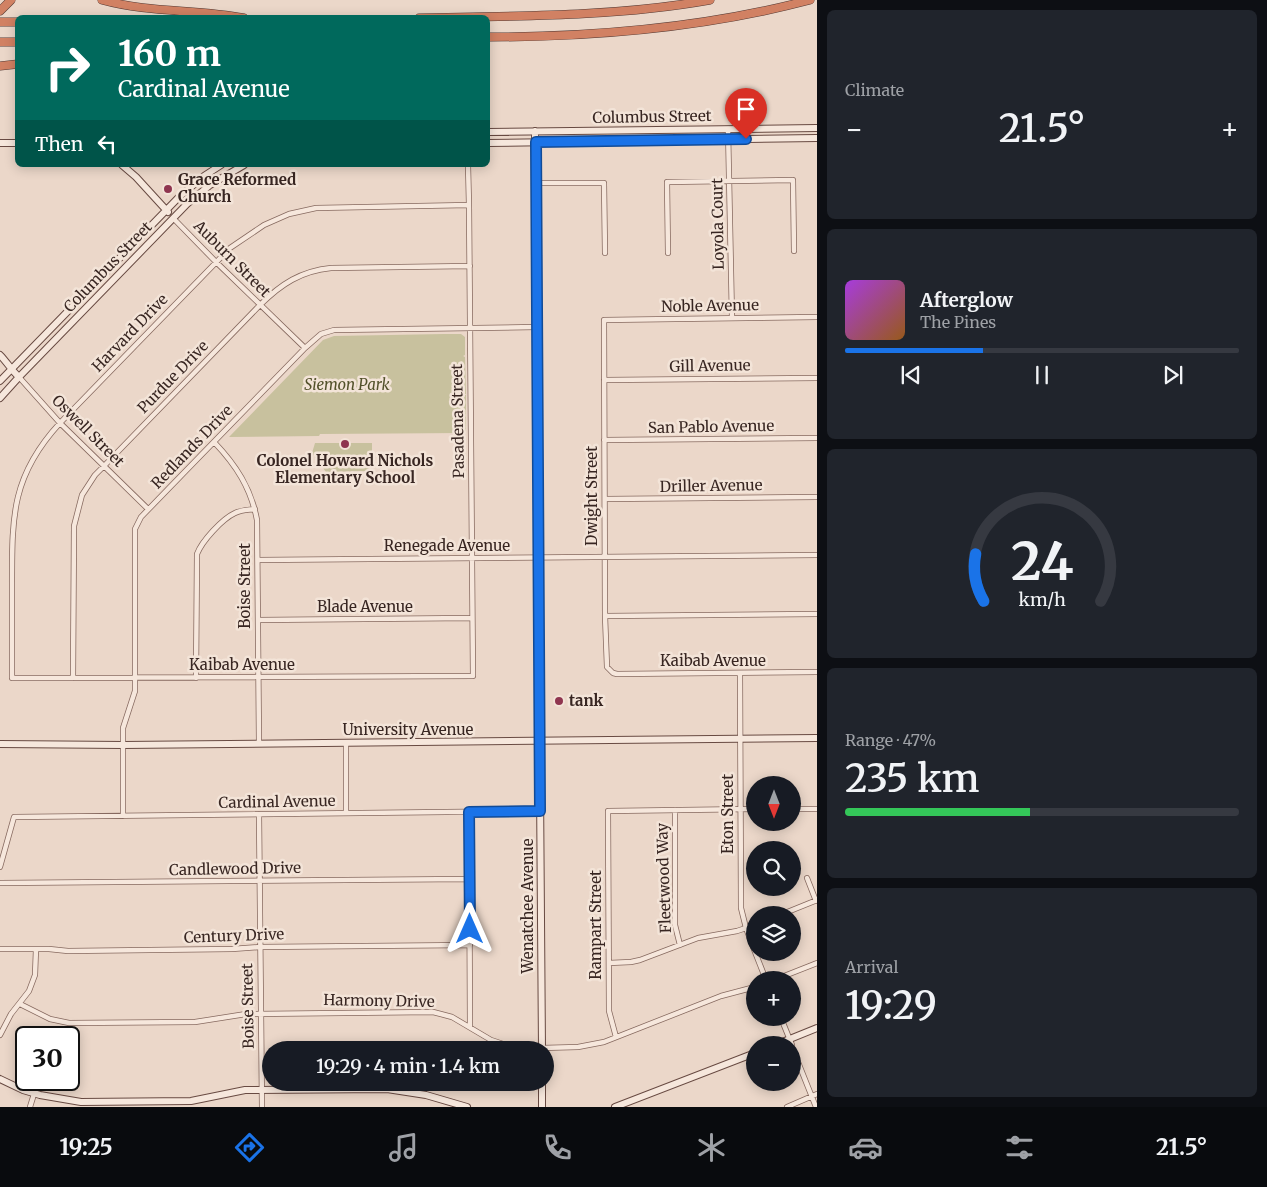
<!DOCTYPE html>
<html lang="en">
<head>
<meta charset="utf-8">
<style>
  body { margin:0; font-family:Merriweather,serif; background:#20242c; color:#f1f3f6; height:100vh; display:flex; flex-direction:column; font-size:19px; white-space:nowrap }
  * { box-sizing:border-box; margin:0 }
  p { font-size:16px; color:#9ea1a6 }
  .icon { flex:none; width:28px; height:28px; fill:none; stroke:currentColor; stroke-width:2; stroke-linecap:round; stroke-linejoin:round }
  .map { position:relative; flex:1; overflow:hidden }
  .side { display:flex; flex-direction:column; gap:10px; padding:10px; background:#0d0f14; width:450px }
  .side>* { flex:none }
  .top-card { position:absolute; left:15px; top:15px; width:475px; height:152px; border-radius:8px; box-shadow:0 2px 12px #0003; background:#00695c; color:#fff; overflow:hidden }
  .needle { width:32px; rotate:180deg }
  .fabs { position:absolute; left:746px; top:776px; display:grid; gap:10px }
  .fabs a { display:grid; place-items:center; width:55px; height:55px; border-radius:50%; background:#171b24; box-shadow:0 2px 12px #0003; font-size:25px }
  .speed { position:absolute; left:15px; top:1026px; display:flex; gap:10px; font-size:25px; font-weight:700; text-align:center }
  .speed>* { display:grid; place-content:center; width:65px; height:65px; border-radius:50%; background:#171b24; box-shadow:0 2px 12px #0003; line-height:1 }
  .speed .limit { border:2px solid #111; border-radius:8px; background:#fff; color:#111 }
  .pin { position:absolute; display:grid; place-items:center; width:42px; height:42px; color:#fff; margin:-51px -21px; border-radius:50% 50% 50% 0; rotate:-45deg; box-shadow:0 0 5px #0007 }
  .pin .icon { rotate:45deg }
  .me { position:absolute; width:55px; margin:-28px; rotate:0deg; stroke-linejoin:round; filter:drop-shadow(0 0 4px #0008) }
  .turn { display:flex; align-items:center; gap:18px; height:105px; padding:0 20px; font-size:22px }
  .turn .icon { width:65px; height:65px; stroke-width:2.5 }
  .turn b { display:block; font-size:35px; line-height:42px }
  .then { display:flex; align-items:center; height:48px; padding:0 20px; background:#0003; gap:10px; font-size:19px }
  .big { font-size:38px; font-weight:600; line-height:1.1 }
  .side .tile { flex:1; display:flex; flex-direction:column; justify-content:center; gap:8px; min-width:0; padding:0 18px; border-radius:8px; background:#20242c }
  .side .dial { align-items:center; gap:0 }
  .dial svg { height:130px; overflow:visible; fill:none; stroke:#363941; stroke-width:7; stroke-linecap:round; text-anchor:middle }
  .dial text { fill:#f1f3f6; stroke:none }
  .song { display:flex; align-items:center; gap:15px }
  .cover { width:60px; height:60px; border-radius:8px; background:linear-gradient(135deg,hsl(280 70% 55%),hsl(30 70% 35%)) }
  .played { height:5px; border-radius:2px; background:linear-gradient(90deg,#1a73e8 35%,#363941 35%) }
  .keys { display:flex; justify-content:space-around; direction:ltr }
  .heat { display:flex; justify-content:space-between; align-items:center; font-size:28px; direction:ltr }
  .charge { height:8px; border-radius:4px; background:linear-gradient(90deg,#34c759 47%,#363941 0) }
  .trip { position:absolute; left:262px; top:1041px; width:292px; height:50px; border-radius:25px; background:#171b24; box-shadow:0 2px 12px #0003; font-weight:600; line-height:50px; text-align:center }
  .tab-bar { display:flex; height:80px; justify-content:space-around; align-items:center; background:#090b0e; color:#9ea1a6 }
  .tab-bar .icon { width:35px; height:35px }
  .tab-bar .on { color:#1a73e8 }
  .tab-bar b { font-size:22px; color:#f1f3f6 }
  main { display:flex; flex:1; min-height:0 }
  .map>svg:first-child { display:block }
  .green { fill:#c8c19e }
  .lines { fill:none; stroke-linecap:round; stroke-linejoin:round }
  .street-casing { stroke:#86695f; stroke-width:6 }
  .secondary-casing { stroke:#684a42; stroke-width:8 }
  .highway-casing { stroke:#543933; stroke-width:9 }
  .street { stroke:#f6e7dc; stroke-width:4.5 }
  .secondary { stroke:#f6e7dc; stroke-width:6 }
  .highway { stroke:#d18163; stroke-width:8 }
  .route-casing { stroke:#114b97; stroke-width:12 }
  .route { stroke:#1a73e8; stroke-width:9 }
  .poi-dot { fill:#8f354f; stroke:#f3e4d8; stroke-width:2 }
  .labels { text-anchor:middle; stroke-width:5; stroke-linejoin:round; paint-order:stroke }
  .street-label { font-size:15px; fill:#382622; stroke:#f3e4d8 }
  .poi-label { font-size:15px; font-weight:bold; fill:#382622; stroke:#f3e4d8; text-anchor:start }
  .park-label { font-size:15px; font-style:italic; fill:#52512a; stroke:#f3e4d8 }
</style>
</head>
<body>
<main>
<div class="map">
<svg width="817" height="1107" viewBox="0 0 817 1107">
  <rect width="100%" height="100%" fill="#ebd7c9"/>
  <path class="green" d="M444,334H461L465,337V355L463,356L465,357L466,394L464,395H466V431L464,433L320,434L319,436L229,437L323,340L334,336Z
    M315,443H372V465L367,471L326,472L312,453Z"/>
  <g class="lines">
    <defs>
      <path id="street" d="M728,129L732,318
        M468,165L469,205L473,676L12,678C12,646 12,614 12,582C12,515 12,475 60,423L230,248L264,225L289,214L316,208L469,205
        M536,183H604L605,253
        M173,218L216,262L305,348
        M668,253L667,182L793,180L794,251
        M817,317L604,320L605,616L607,667L613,673L617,674L817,672
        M19,377L60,423L148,509
        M604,380L817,378
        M604,440L817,438
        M214,442C236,465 251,488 257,520L259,743
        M605,499L817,497
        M258,560L817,555
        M605,616L817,614
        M258,620L472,618
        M740,673L741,908L746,928L755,952
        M73,678L74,526L82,495L95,475L104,466L260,305C281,284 301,271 331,268L470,266
        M196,678L197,554C202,541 222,519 235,513C241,510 248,510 255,509
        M346,743V813
        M792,809H817
        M675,810V925L680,945
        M469,812L470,1027
        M259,814L262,1107
        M123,816V728L135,691V529L141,517L305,348L321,334L334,330L537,327
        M0,867L14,817L540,811
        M807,878L816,901
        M0,883L469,879
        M780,915L817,900
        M0,949H49L68,951L232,949L260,947L470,945
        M755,952L766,980
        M609,963L631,962L640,960L698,938L737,931L755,925
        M774,980L817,963
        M20,1004L50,1019L69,1023L195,1022L246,1014L433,1012L452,1017L491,1040L509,1046L542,1048L578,1047L604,1042L721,996L755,987
        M781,1018L792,1045
        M0,1035L11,1014L29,991L35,975L36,949
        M616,1037L609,1011L608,811L755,809
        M792,1047L816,1107
        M30,1107L34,1094
        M787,1107L817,1094"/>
      <path id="secondary" d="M535,131L542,1050
        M488,132L817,128
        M0,143H18
        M488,143L817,138
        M122,165L136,177L168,212
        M0,355C7,362 11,370 19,377
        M0,381L180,196L204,176L221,165
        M0,398L19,377L187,204L210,185L244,165
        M0,744L123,745L817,738
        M775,1045L817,1028
        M0,1079L23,1090L40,1095L81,1102L191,1101L245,1090L387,1089L426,1095L467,1107
        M542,1082V1107
        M615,1107L755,1053"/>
      <path id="highway" d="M102,0C149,13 197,9 244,18
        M0,11L11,0
        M419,18C516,16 614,17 710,0
        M0,22H18
        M488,37C597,37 704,28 810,0
        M0,42H18
        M0,66L18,64"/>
    </defs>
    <use href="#street" class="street-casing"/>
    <use href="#secondary" class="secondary-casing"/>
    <use href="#highway" class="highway-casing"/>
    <use href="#street" class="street"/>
    <use href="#secondary" class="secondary"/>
    <use href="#highway" class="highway"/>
  </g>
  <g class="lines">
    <defs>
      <path id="route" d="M470,929L469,812L540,811L536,142L746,139"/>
    </defs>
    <use href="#route" class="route-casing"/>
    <use href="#route" class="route"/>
  </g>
  <g class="poi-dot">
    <circle cx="168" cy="189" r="5"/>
    <circle cx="345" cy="444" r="5"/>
    <circle cx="559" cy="701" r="5"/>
  </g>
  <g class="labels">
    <g class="street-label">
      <text transform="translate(652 117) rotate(-1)" y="5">Columbus Street</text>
      <text transform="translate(718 224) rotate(-91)" y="5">Loyola Court</text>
      <text transform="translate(232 259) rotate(45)" y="5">Auburn Street</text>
      <text transform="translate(108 267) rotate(-46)" y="5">Columbus Street</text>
      <text transform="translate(710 306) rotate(-1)" y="5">Noble Avenue</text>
      <text transform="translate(130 333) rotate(-46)" y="5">Harvard Drive</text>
      <text transform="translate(710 366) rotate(-1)" y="5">Gill Avenue</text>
      <text transform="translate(173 377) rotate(-46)" y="5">Purdue Drive</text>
      <text transform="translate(458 421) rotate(-91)" y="5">Pasadena Street</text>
      <text transform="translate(711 427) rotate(-1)" y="5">San Pablo Avenue</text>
      <text transform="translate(88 431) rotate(45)" y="5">Oswell Street</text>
      <text transform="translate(192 447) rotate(-46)" y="5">Redlands Drive</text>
      <text transform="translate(711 486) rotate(-1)" y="5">Driller Avenue</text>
      <text transform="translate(592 496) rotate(-90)" y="5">Dwight Street</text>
      <text x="447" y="551">Renegade Avenue</text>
      <text transform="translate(245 586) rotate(-90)" y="5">Boise Street</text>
      <text x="365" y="612">Blade Avenue</text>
      <text x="713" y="666">Kaibab Avenue</text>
      <text x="242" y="670">Kaibab Avenue</text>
      <text x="408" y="735">University Avenue</text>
      <text transform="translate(277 802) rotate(-1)" y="5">Cardinal Avenue</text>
      <text transform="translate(728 814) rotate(-90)" y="5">Eton Street</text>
      <text transform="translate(235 869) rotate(-1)" y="5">Candlewood Drive</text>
      <text transform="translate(664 878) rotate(-92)" y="5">Fleetwood Way</text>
      <text transform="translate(528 906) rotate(-90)" y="5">Wenatchee Avenue</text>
      <text transform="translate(596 925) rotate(-90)" y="5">Rampart Street</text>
      <text transform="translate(234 936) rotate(-2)" y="5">Century Drive</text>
      <text transform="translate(379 1001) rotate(1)" y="5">Harmony Drive</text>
      <text transform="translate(248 1006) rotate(-91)" y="5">Boise Street</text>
    </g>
    <g class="poi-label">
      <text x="178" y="185">Grace Reformed<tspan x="178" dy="17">Church</tspan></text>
      <text x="345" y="466" text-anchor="middle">Colonel Howard Nichols<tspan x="345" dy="17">Elementary School</tspan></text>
      <text x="569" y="706">tank</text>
    </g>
    <g class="park-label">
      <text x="347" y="390">Siemon Park</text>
    </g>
  </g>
</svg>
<div class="fabs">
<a><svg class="needle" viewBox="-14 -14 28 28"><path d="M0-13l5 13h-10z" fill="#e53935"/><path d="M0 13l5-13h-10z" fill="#9ea1a6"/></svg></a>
<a><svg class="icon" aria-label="search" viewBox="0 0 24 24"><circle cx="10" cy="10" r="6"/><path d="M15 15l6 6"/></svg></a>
<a><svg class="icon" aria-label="layers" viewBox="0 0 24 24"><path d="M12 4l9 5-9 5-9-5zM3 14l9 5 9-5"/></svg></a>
<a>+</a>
<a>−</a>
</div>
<div class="speed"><div class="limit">30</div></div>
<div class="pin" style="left:746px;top:139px;background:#d93025"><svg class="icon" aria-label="arrive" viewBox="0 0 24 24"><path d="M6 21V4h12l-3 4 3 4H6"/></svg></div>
<svg class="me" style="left:470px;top:929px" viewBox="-20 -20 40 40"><path d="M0-17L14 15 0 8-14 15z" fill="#1a73e8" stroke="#fff" stroke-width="4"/></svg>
<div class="trip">19:29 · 4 min · 1.4 km</div>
<div class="top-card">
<div class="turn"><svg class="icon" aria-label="right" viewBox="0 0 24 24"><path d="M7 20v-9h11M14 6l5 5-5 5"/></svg><div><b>160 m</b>Cardinal Avenue</div></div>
<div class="then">Then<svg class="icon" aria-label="left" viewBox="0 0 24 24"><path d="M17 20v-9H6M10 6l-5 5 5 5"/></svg></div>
</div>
</div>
<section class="side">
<div class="tile"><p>Climate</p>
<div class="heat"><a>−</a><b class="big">21.5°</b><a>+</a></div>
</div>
<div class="tile">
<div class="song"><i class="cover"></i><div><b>Afterglow</b><p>The Pines</p></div></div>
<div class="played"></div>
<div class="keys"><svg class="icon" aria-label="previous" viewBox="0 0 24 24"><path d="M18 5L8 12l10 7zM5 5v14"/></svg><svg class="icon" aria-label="pause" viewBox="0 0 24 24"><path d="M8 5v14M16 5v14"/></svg><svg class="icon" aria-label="next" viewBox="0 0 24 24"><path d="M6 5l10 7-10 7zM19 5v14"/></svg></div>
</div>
<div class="tile dial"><svg viewBox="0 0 100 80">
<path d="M14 69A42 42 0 1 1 86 69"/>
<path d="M14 69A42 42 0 0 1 9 40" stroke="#1a73e8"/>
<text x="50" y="56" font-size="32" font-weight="700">24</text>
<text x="50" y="72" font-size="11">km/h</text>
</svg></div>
<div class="tile"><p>Range · 47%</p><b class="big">235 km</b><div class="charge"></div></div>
<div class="tile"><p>Arrival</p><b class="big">19:29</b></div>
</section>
</main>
<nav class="tab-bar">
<b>19:25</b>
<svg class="icon on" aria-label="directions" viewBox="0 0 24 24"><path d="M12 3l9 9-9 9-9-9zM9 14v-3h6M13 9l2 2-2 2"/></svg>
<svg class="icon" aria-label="music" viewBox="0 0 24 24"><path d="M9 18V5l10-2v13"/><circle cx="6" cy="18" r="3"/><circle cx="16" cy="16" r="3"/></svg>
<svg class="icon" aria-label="phone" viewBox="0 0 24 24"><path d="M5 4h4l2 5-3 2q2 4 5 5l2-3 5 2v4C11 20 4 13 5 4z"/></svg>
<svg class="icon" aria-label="climate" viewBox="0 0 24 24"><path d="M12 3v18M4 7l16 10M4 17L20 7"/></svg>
<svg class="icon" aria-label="car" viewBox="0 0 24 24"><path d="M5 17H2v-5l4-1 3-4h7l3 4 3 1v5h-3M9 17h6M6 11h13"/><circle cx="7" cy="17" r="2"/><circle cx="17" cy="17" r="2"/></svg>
<svg class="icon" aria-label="filters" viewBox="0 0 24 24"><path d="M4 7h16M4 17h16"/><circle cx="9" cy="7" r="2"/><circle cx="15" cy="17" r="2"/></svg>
<b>21.5°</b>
</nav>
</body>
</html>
